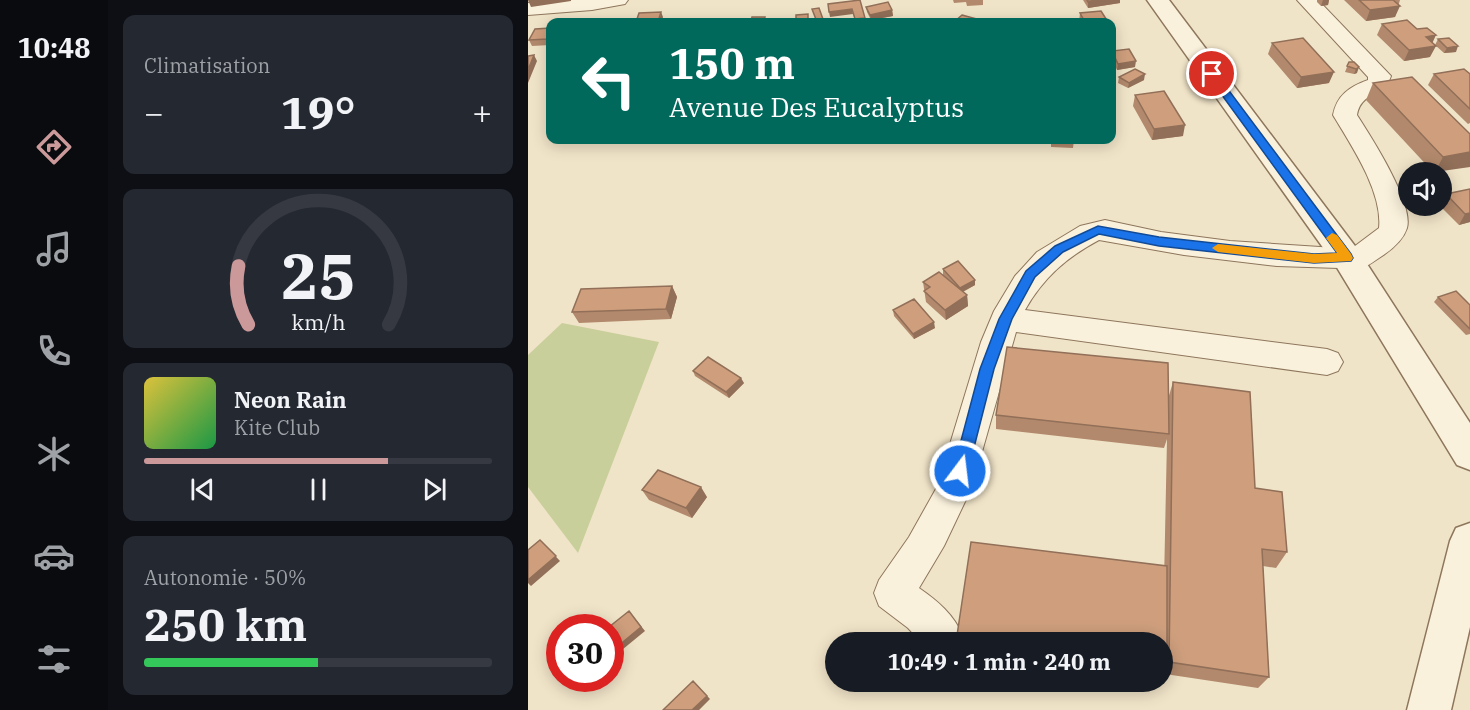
<!DOCTYPE html>
<html lang="fr">
<head>
<meta charset="utf-8">
<style>
  body { margin:0; font-family:"IBM Plex Serif",serif; background:#242831; color:#f1f3f6; height:100vh; display:flex; flex-direction:column; font-size:22px; white-space:nowrap }
  * { box-sizing:border-box; margin:0 }
  p { font-size:20px; color:#9ea1a6 }
  .icon { flex:none; width:33px; height:33px; fill:none; stroke:currentColor; stroke-width:2; stroke-linecap:round; stroke-linejoin:round }
  .map { position:relative; flex:1; overflow:hidden }
  .sheet { display:flex; flex-direction:column; gap:15px; padding:15px; background:#0d0f14; width:420px }
  .sheet>* { flex:none }
  .banner { position:absolute; left:18px; top:18px; width:570px; height:126px; border-radius:12px; box-shadow:0 3px 15px #0003; background:#00695c; color:#fff; overflow:hidden }
  .controls { position:absolute; left:870px; top:162px; display:grid; gap:12px }
  .controls a { display:grid; place-items:center; width:54px; height:54px; border-radius:50%; background:#171b24; box-shadow:0 3px 15px #0003; font-size:30px }
  .speed { position:absolute; left:18px; top:614px; display:flex; gap:12px; font-size:30px; font-weight:700; text-align:center }
  .speed>* { display:grid; place-content:center; width:78px; height:78px; border-radius:50%; background:#171b24; box-shadow:0 3px 15px #0003; line-height:1 }
  .speed .limit { border:9px solid #d22; background:#fff; color:#111 }
  .pin { position:absolute; display:grid; place-items:center; width:51px; height:51px; color:#fff; margin:-26px; border:3px solid #fff; border-radius:50%; box-shadow:0 2px 6px #0007 }
  .me { position:absolute; width:66px; margin:-33px; rotate:15deg; stroke-linejoin:round; filter:drop-shadow(0 0 4px #0008) }
  .turn { display:flex; align-items:center; gap:21px; height:126px; padding:0 24px; font-size:27px }
  .turn .icon { width:78px; height:78px; stroke-width:2.5 }
  .turn b { display:block; font-size:42px; line-height:51px }
  .big { font-size:45px; font-weight:800; line-height:1.1 }
  .sheet .tile { flex:1; display:flex; flex-direction:column; justify-content:center; gap:9px; min-width:0; padding:0 21px; border-radius:12px; background:#242831 }
  .sheet .dial { align-items:center; gap:0 }
  .dial svg { height:156px; overflow:visible; fill:none; stroke:#363941; stroke-width:7; stroke-linecap:round; text-anchor:middle }
  .dial text { fill:#f1f3f6; stroke:none }
  .song { display:flex; align-items:center; gap:18px }
  .cover { width:72px; height:72px; border-radius:9px; background:linear-gradient(135deg,hsl(50 70% 55%),hsl(140 70% 35%)) }
  .played { height:6px; border-radius:3px; background:linear-gradient(90deg,#cc999b 70%,#363941 70%) }
  .keys { display:flex; justify-content:space-around; direction:ltr }
  .heat { display:flex; justify-content:space-between; align-items:center; font-size:33px; direction:ltr }
  .charge { height:9px; border-radius:4px; background:linear-gradient(90deg,#34c759 50%,#363941 0) }
  .trip { position:absolute; left:297px; top:632px; width:348px; height:60px; border-radius:30px; background:#171b24; box-shadow:0 3px 15px #0003; font-weight:800; line-height:60px; text-align:center }
  main { display:flex; flex:1; min-height:0 }
  .menu { display:flex; flex-direction:column; width:108px; justify-content:space-around; align-items:center; background:#090b0e; color:#9ea1a6 }
  .menu .icon { width:42px; height:42px }
  .menu .selected { color:#cc999b }
  .menu b { font-size:27px; color:#f1f3f6 }
  .map>svg:first-child { display:block }
  .green { fill:#c9cf9b }
  .lines { fill:none; stroke-linecap:round; stroke-linejoin:round }
  .minor-casing { stroke:#8d765c; stroke-width:2 }
  .tertiary-casing { stroke:#8d765c; stroke-width:3 }
  .minor { fill:#faf1dc; fill-rule:evenodd }
  .tertiary { fill:#faf1dc; fill-rule:evenodd }
  .wall { fill:#b2896c }
  .shaded-wall { fill:#916f58 }
  .building { fill:#cf9f7d; stroke:#916f58; stroke-width:1.5 }
  .route { fill:#1a73e8; stroke:#114b97; stroke-width:1.5 }
  .slow { fill:#f59e0b }
</style>
</head>
<body>
<main>
<nav class="menu">
<b>10:48</b>
<svg class="icon selected" aria-label="directions" viewBox="0 0 24 24"><path d="M12 3l9 9-9 9-9-9zM9 14v-3h6M13 9l2 2-2 2"/></svg>
<svg class="icon" aria-label="music" viewBox="0 0 24 24"><path d="M9 18V5l10-2v13"/><circle cx="6" cy="18" r="3"/><circle cx="16" cy="16" r="3"/></svg>
<svg class="icon" aria-label="phone" viewBox="0 0 24 24"><path d="M5 4h4l2 5-3 2q2 4 5 5l2-3 5 2v4C11 20 4 13 5 4z"/></svg>
<svg class="icon" aria-label="climate" viewBox="0 0 24 24"><path d="M12 3v18M4 7l16 10M4 17L20 7"/></svg>
<svg class="icon" aria-label="car" viewBox="0 0 24 24"><path d="M5 17H2v-5l4-1 3-4h7l3 4 3 1v5h-3M9 17h6M6 11h13"/><circle cx="7" cy="17" r="2"/><circle cx="17" cy="17" r="2"/></svg>
<svg class="icon" aria-label="filters" viewBox="0 0 24 24"><path d="M4 7h16M4 17h16"/><circle cx="9" cy="7" r="2"/><circle cx="15" cy="17" r="2"/></svg>
</nav>
<section class="sheet">
<div class="tile"><p>Climatisation</p>
<div class="heat"><a>−</a><b class="big">19°</b><a>+</a></div>
</div>
<div class="tile dial"><svg viewBox="0 0 100 80">
<path d="M14 69A42 42 0 1 1 86 69"/>
<path d="M14 69A42 42 0 0 1 9 39" stroke="#cc999b"/>
<text x="50" y="56" font-size="32" font-weight="700">25</text>
<text x="50" y="72" font-size="11">km/h</text>
</svg></div>
<div class="tile">
<div class="song"><i class="cover"></i><div><b>Neon Rain</b><p>Kite Club</p></div></div>
<div class="played"></div>
<div class="keys"><svg class="icon" aria-label="previous" viewBox="0 0 24 24"><path d="M18 5L8 12l10 7zM5 5v14"/></svg><svg class="icon" aria-label="pause" viewBox="0 0 24 24"><path d="M8 5v14M16 5v14"/></svg><svg class="icon" aria-label="next" viewBox="0 0 24 24"><path d="M6 5l10 7-10 7zM19 5v14"/></svg></div>
</div>
<div class="tile"><p>Autonomie · 50%</p><b class="big">250 km</b><div class="charge"></div></div>
</section>
<div class="map">
<svg width="942" height="710" viewBox="0 0 942 710">
  <rect width="100%" height="100%" fill="#f0e4c8"/>
  <path class="green" d="M34,323L131,342L50,553L0,487V355Z"/>
  <g class="lines">
    <defs>
      <path id="minor" d="M36,0H100L97,4L64,10L0,15V3Z
        M769,0H790L863,76L858,89C844,95 832,98 829,115C843,137 886,203 879,228C875,241 862,251 851,258C841,265 833,270 822,273L811,268L749,266L656,255L571,240C539,257 515,278 497,310L799,349L810,353L815,362L810,371L799,375L488,332L444,487L416,546L391,588C410,601 426,615 435,636L433,642H393L380,628L351,606L346,593L351,580L381,537L409,487L453,342L466,311L487,276L509,252L552,226L577,220L633,232L702,241L823,249L851,228C855,192 823,145 805,115C809,95 821,87 840,80V77Z"/>
      <path id="tertiary" d="M619,0H641L830,250L942,423V470L929,465L808,266Z
        M942,523V627L923,710H879L922,541L928,528Z"/>
    </defs>
    <use href="#minor" class="minor-casing"/>
    <use href="#tertiary" class="tertiary-casing"/>
    <use href="#minor" class="minor"/>
    <use href="#tertiary" class="tertiary"/>
  </g>
  <path class="wall" d="M425,0H455V5L439,6L438,2L426,3Z
    M555,0H592V3L560,8Z
    M789,0H801L800,5L793,6L789,2Z
    M816,0H872L867,17L838,21Z
    M338,7L364,10L365,16L343,20L339,12Z
    M552,13L580,22H551Z
    M854,24L902,57L876,61L849,35Z
    M22,28V45L4,46L1,40Z
    M910,39L928,52L916,53L907,45Z
    M744,43L801,83L769,88L740,54Z
    M584,51L607,67L589,70L584,59Z
    M821,62H826L829,73L826,74L817,72Z
    M906,74H942V123L940,124L900,85Z
    M591,77L616,80L600,88L590,83Z
    M845,83L942,134L911,172H905L838,100Z
    M607,95L655,136L624,140L605,106Z
    M523,140H546L545,148L523,147Z
    M942,189V222L931,225L912,206H914V202L918,194Z
    M415,269L447,280V285L435,292L439,295L440,306L418,320L398,302L395,282L415,275Z
    M144,286L149,297L143,319L51,323L44,312Z
    M910,297L942,305V334L938,335L906,302Z
    M365,310L407,328L386,339L366,316Z
    M165,371L216,383L201,398L167,376Z
    M645,382L727,488L759,552L748,568L735,566L741,677L730,688L637,674L634,678L639,439L636,448L468,429V415L640,399Z
    M114,490L179,497L164,518L121,500Z"/>
  <path class="shaded-wall" d="M0,0H43V1L3,7Z
    M576,0H592V3L560,8V2Z
    M795,0H801L800,5L793,6Z
    M872,6L867,17L838,21L842,10Z
    M324,9L325,14L302,17L301,12Z
    M364,10L365,16L343,20L342,15Z
    M133,12L135,17L134,22H131Z
    M337,18V22H327V19Z
    M584,34H586L585,45H584Z
    M908,35L903,46L898,37Z
    M908,46L902,57L876,61L881,50Z
    M930,46L928,52L916,53L919,48Z
    M6,55L9,61L0,83V70Z
    M608,61L607,67L589,70L590,64Z
    M831,67L829,73L826,74L828,69Z
    M806,72L801,83L769,88L773,77Z
    M617,74L616,80L600,88L601,83Z
    M657,125L655,136L624,140L626,129Z
    M942,152V167L907,172L915,157Z
    M942,213V222L931,225L937,214Z
    M447,280V285L432,293V288Z
    M144,286L149,297L143,319L138,309Z
    M439,295L440,306L418,320L417,310Z
    M406,322L407,328L386,339L385,334Z
    M213,378L216,383L201,398L198,392Z
    M173,487L179,497L164,518L158,508Z
    M12,540L32,561L3,586L0,583V580Z
    M101,611L117,631L89,654L84,651Z
    M168,684L182,699L171,710H164Z"/>
  <path class="building" d="M332,0L337,18L327,19L324,9L301,12L300,4Z
    M559,0H576L560,2Z
    M831,0H865L872,6L842,10Z
    M360,2L364,10L342,15L338,7Z
    M291,8L296,22H289L284,9Z
    M573,11L580,22H557L552,13Z
    M133,12L130,22H108L111,13Z
    M280,14V22H268V15Z
    M434,15L449,19L445,22H426Z
    M224,17H237L236,22H223Z
    M879,20L889,29L899,28L908,35L898,37L908,46L881,50L854,24Z
    M22,28V34L20,39L1,40L7,29Z
    M775,38L806,72L773,77L744,43Z
    M921,38L930,46L919,48L910,39Z
    M601,49L608,61L590,64L584,51Z
    M6,55L0,70V56Z
    M821,62H826L831,67L828,69L819,66Z
    M607,69L617,74L601,83L591,77Z
    M936,69L942,74V109L906,74Z
    M884,77L942,134V152L915,157L845,83Z
    M636,91L657,125L626,129L607,95Z
    M942,189V213L937,214L918,194Z
    M430,261L447,280L432,288L415,269Z
    M411,272L439,295L417,310L396,291L402,287L395,282Z
    M144,286L138,309L44,312L53,289Z
    M928,291L942,305V329L910,297Z
    M386,299L406,322L385,334L365,310Z
    M479,347L640,363L641,434L468,415Z
    M180,357L213,378L198,392L165,371Z
    M645,382L722,392L727,488L754,492L759,552L734,549L741,677L641,662Z
    M130,470L173,487L158,508L114,490Z
    M12,540L28,556L0,580V550Z
    M443,542L639,566V670H634V642H428Z
    M101,611L113,627L84,651L82,649V627H81Z
    M165,681L179,696L164,710H135Z"/>
  <path class="route" d="M680,72H687L823,254L825,258L823,261L786,263L631,246L571,234L535,252L507,277L484,319L466,369L440,471L438,476L432,478L427,476L425,471L452,369L471,319L498,271L527,246L570,226L631,237L786,254L809,253L680,76Z"/>
  <path class="slow" d="M804,233L809,235L823,254L825,258L823,261L786,263L690,252L684,248L690,244L786,254L809,253L798,238Z"/>
</svg>
<div class="controls">
<a><svg class="icon" aria-label="sound" viewBox="0 0 24 24"><path d="M4 9h4l5-4v14l-5-4H4zM17 9q2 3 0 6"/></svg></a>
</div>
<div class="speed"><div class="limit">30</div></div>
<div class="pin" style="left:684px;top:74px;background:#d93025"><svg class="icon" aria-label="arrive" viewBox="0 0 24 24"><path d="M6 21V4h12l-3 4 3 4H6"/></svg></div>
<svg class="me" style="left:432px;top:471px" viewBox="-20 -20 40 40"><circle r="17" fill="#1a73e8" stroke="#fff" stroke-width="3"/><path d="M0-11L8 9 0 5-8 9z" fill="#fff"/></svg>
<div class="trip">10:49 · 1 min · 240 m</div>
<div class="banner">
<div class="turn"><svg class="icon" aria-label="left" viewBox="0 0 24 24"><path d="M17 20v-9H6M10 6l-5 5 5 5"/></svg><div><b>150 m</b>Avenue Des Eucalyptus</div></div>
</div>
</div>
</main>
</body>
</html>
